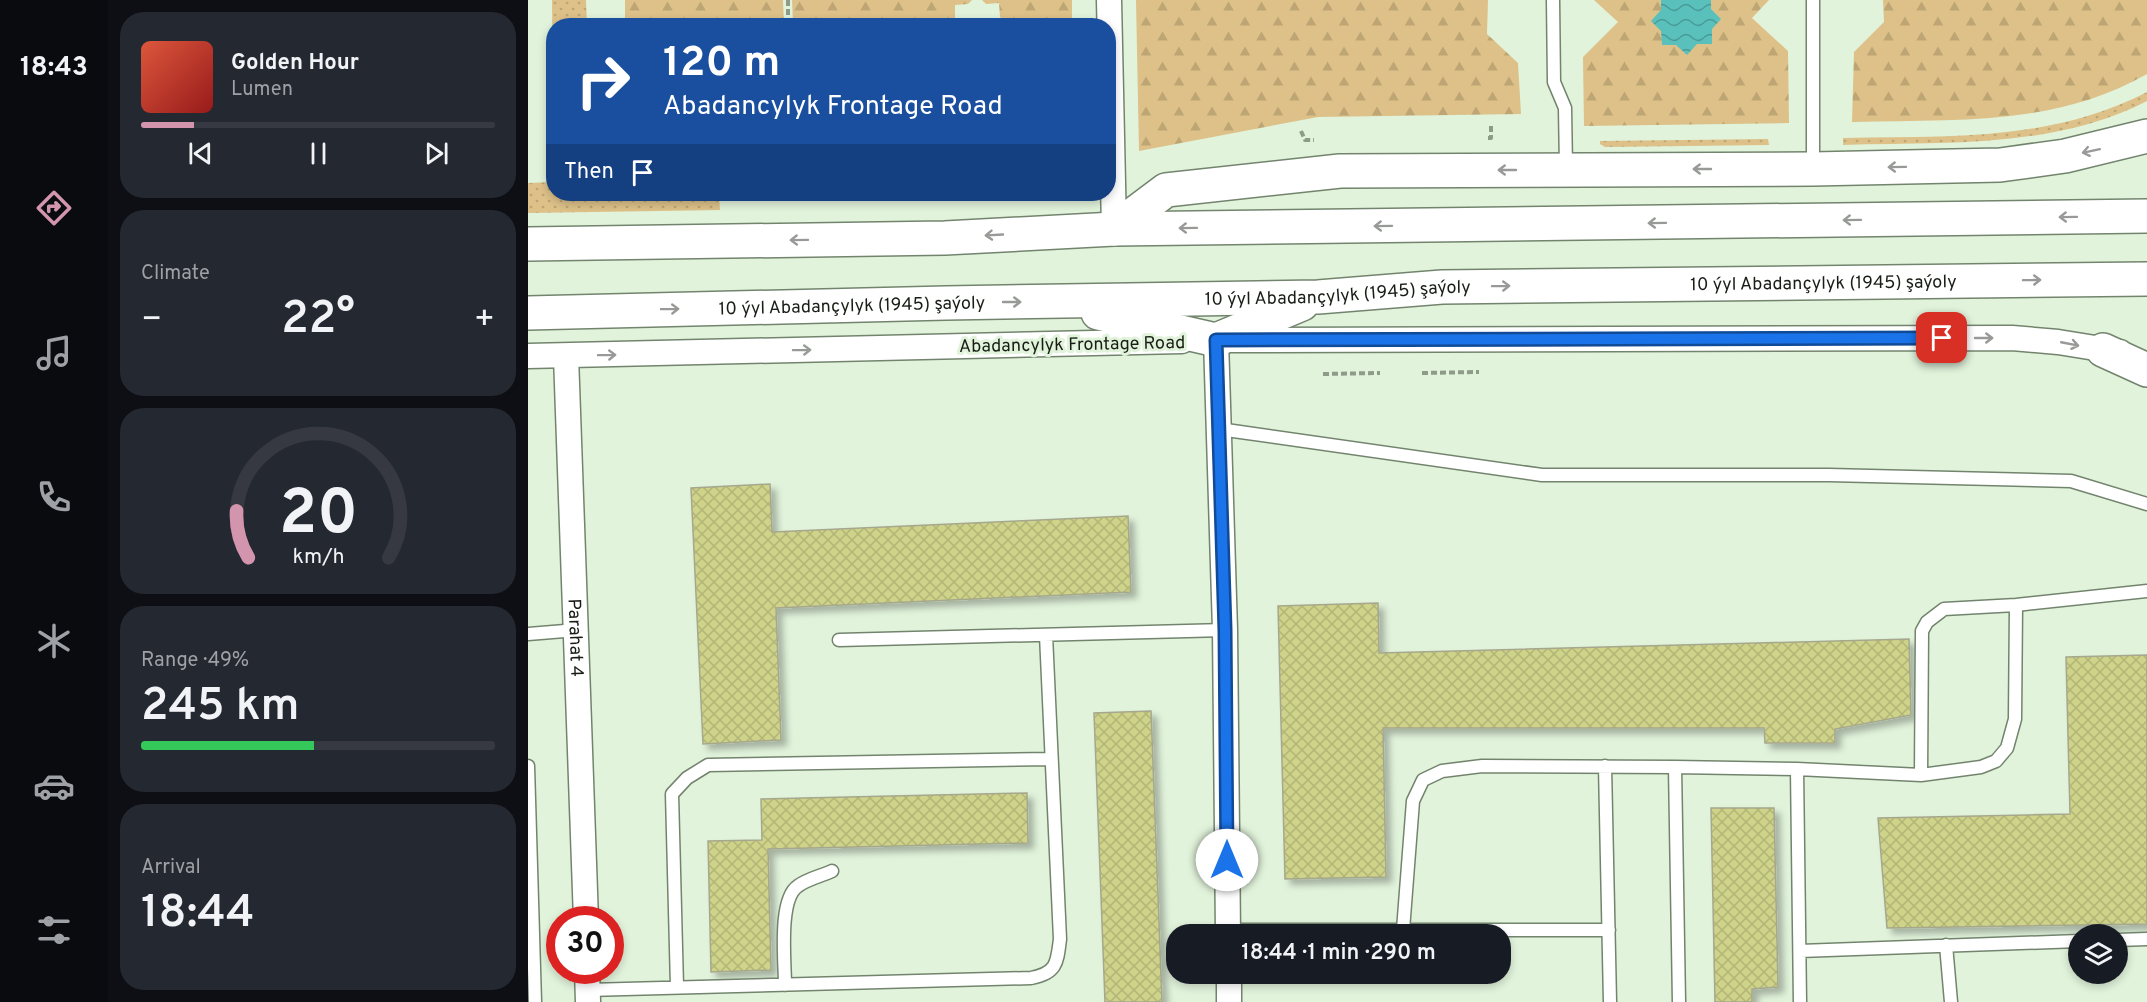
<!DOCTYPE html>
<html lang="en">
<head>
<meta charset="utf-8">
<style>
  body { margin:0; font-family:Overpass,sans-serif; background:#242831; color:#f1f3f6; height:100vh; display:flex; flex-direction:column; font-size:22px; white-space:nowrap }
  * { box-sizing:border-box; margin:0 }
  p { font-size:20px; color:#9ea1a6 }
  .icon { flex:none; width:33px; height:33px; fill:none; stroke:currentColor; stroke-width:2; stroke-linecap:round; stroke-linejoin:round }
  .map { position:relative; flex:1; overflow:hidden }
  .drawer { display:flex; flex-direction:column; gap:12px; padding:12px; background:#0d0f14; width:420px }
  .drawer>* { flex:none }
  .guide { position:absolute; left:18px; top:18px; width:570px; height:183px; border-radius:24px; box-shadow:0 3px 9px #0003; background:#1a4fa0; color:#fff; overflow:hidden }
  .tools { position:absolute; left:1540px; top:924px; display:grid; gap:12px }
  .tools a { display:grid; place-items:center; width:60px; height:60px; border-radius:50%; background:#171b24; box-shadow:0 3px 9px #0003; font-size:30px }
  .speed { position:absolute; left:18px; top:906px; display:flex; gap:12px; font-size:30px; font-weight:700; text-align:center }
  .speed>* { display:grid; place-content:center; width:78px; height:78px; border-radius:50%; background:#171b24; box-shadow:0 3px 9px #0003; line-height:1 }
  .speed .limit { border:9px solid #d22; background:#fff; color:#111 }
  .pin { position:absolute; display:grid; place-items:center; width:51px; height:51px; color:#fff; margin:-26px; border-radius:12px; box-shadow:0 3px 9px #0006 }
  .me { position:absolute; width:66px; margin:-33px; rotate:0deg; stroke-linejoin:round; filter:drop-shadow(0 0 4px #0008) }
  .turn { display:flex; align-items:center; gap:21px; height:126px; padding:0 18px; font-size:27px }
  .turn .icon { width:78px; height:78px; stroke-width:2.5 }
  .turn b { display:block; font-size:42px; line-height:51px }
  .then { display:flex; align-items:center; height:57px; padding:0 18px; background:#0003; gap:12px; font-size:22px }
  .big { font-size:45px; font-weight:600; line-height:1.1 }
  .drawer .card { flex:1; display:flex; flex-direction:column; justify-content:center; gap:9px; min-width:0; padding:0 21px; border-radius:24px; background:#242831 }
  .drawer .dial { align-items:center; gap:0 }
  .dial svg { height:156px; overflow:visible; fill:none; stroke:#363941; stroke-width:7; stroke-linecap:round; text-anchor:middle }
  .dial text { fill:#f1f3f6; stroke:none }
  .song { display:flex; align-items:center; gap:18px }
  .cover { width:72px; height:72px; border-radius:9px; background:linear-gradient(135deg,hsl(10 70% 55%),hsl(0 70% 35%)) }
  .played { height:6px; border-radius:3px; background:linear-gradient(90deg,#d394ae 15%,#363941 15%) }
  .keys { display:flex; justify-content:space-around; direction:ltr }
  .heat { display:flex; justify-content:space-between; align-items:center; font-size:33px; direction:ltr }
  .charge { height:9px; border-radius:4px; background:linear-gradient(90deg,#34c759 49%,#363941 0) }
  .trip { position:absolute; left:638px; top:924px; width:345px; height:60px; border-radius:24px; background:#171b24; box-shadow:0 3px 9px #0003; font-weight:600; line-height:60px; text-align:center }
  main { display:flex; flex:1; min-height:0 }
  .menu { display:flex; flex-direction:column; width:108px; justify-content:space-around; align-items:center; background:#090b0e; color:#9ea1a6 }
  .menu .icon { width:42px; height:42px }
  .menu .current { color:#d394ae }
  .menu b { font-size:27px; color:#f1f3f6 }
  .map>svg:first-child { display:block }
  .green { fill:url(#green-dots) }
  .forest { fill:url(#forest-firs) }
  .water { fill:url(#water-waves) }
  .building { fill:url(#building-cross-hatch); stroke:#a6a88d; stroke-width:1.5; filter:url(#shadow) }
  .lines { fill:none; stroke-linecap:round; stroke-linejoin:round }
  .service-casing { stroke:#73846e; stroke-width:15 }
  .minor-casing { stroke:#73846e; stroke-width:27 }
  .primary-casing { stroke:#73846e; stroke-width:36 }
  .path { stroke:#8e9b89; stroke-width:4; stroke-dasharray:6 3; stroke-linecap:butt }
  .service { stroke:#fff; stroke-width:12 }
  .minor { stroke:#fff; stroke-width:24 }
  .primary { stroke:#fff; stroke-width:33 }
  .oneway { stroke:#979a96 }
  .route-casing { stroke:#114b97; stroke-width:15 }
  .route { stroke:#1a73e8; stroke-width:10 }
  .labels { text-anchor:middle; stroke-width:6; stroke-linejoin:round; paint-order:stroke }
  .street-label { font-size:18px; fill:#181e15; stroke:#e1f3db }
</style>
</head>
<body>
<main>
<nav class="menu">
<b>18:43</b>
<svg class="icon current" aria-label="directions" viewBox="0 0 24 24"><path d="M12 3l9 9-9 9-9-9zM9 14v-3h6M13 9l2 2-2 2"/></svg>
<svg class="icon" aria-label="music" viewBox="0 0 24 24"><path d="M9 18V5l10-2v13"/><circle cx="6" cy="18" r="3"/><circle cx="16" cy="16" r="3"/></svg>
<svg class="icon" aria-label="phone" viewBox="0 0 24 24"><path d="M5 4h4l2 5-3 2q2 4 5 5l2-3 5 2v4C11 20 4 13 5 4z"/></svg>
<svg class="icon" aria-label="climate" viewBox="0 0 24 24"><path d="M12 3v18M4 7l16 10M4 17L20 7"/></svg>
<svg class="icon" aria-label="car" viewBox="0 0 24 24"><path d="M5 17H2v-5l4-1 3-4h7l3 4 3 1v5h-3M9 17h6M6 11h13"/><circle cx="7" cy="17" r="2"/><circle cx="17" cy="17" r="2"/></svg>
<svg class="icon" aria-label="filters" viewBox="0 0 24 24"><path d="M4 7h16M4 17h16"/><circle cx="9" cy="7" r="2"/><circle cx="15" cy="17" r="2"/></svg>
</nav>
<section class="drawer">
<div class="card">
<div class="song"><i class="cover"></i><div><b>Golden Hour</b><p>Lumen</p></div></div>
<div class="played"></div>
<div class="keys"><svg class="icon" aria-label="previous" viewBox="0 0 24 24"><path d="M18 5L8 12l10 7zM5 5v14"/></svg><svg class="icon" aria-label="pause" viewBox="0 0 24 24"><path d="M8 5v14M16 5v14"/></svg><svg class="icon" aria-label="next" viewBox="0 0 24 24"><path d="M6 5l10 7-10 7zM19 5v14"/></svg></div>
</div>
<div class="card"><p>Climate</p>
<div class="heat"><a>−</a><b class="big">22°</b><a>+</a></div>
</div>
<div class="card dial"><svg viewBox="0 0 100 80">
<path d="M14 69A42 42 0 1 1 86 69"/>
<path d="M14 69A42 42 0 0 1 8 45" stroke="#d394ae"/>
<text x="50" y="56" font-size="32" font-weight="700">20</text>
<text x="50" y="72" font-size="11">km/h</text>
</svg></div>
<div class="card"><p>Range · 49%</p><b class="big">245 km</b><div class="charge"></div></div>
<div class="card"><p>Arrival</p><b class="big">18:44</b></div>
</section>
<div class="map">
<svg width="1619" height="1002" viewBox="0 0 1619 1002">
  <defs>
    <pattern id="green-dots" width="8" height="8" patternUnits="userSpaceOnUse" patternTransform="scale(1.5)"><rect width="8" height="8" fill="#ddc188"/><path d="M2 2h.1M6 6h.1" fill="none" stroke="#bda574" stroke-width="1.8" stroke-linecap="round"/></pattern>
    <pattern id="forest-firs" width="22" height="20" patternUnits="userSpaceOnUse" patternTransform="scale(1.5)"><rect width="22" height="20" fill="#ddc188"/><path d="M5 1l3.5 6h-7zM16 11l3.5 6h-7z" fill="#bda574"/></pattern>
    <pattern id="water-waves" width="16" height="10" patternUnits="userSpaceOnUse" patternTransform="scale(1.5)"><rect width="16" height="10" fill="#5ac0bb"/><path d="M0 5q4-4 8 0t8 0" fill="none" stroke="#499b97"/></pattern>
    <pattern id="building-cross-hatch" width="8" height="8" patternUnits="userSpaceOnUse" patternTransform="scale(1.5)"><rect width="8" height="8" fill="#cfd38a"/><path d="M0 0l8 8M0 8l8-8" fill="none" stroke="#b1b576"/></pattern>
    <filter id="shadow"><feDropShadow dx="5.5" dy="5.5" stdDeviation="3" flood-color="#0004"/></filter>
  </defs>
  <rect width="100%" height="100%" fill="#e1f3db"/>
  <path class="green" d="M24,0H58L59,25L26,26L25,116Z
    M1619,92V101C1526,149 1416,142 1315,145V138C1421,136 1522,142 1619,92Z
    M1240,139L1241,145L1077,147L1072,144V141Z
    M25,182L26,194H191L192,210L0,213V183Z"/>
  <path class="forest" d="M97,0H255L256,25H97Z
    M264,0H444L440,4L427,5V18L423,23L265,25Z
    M454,0H544V25H481L472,17L471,3L458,4Z
    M608,0H960L959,34L990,63L993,114L790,117L611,151Z
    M1066,0H1241L1224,18L1260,51L1261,123L1056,126L1055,57L1090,22Z
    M1355,0H1619V74C1526,127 1428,119 1324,122L1326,52L1356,22Z"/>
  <path class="water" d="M1133,0H1183V9L1193,19L1184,29V44H1169L1159,55L1148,45H1134L1133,31L1123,21L1133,10Z"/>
  <path class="building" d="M242,484L244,532L600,516L603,592L248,608L253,740L175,744L163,488Z
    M850,603L851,653L1381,639L1383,715L1307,729V743H1237L1236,728H855L858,877L757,879L750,606Z
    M1619,655V924L1359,928L1350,818L1542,814L1538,657Z
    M623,711L634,1002H577L566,713Z
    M499,793L500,843L240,849L243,970L183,972L180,841L234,840L233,799Z
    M1183,808H1246L1250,987L1224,989V1002H1187Z"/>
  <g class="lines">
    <defs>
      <path id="service" d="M1025,0L1026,82L1037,108L1038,168
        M1285,167V0
        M691,429L1014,475H1301L1543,481L1619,504
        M0,634L49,630
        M311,640L697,630
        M0,766L7,1002
        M1077,766L1082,1002
        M1147,767L1151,1002
        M1269,769L1272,1002
        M1393,775L1394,631L1399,622L1416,609L1488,605L1619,591
        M700,930H1081
        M875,930L885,801L895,780L914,771L954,766L1147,767L1269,769L1393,775L1453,767L1468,761L1479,748L1487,719L1488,605
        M1590,940L1619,939
        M1418,945L1423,1002
        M1272,951L1551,941
        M257,985C257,962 250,899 270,886C279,879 293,876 304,871
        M149,987L144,794L159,778L180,765L523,759
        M60,990L503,978C529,973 529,963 532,939L518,635"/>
      <g id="minor">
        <path d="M581,0L586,229"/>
        <path d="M688,340L697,630L700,934"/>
        <path d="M698,340L1484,338L1530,342L1592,352"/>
        <path d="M0,356L654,341"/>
        <path id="s1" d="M38,356L58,920"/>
        <path d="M59,970L60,1002"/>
        <path d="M701,974V1002"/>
      </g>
      <g id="primary">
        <path d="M586,229L638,190L812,171L1285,169L1472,165L1537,156L1619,136"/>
        <path d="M0,244L417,238L586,229L1619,216"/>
        <path id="s2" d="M0,313L418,303L790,297L914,287L1619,279"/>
        <path d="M570,313L688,340L774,304"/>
        <path d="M1575,350L1619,370"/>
      </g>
    </defs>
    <use href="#service" class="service-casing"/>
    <use href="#minor" class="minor-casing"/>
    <use href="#primary" class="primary-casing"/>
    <path class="path" d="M260,0V26
      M773,131L777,140H786
      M960,138H963V123
      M894,373L951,372
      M795,374L852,373"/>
    <use href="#service" class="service"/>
    <use href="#minor" class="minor"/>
    <use href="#primary" class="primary"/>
  </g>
  <defs><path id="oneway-shaft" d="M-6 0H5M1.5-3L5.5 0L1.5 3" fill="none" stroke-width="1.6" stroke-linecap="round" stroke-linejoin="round" transform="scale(1.5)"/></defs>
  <g class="oneway">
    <use href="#oneway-shaft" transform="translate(1563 151) rotate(168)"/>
    <use href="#oneway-shaft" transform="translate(1369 167) rotate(179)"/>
    <use href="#oneway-shaft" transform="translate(1174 169) rotate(180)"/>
    <use href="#oneway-shaft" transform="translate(979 170) rotate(180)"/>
    <use href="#oneway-shaft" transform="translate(1540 217) rotate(179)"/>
    <use href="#oneway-shaft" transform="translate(1324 220) rotate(179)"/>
    <use href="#oneway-shaft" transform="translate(1129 223) rotate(179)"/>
    <use href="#oneway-shaft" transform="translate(855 226) rotate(179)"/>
    <use href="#oneway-shaft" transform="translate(660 228) rotate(179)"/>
    <use href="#oneway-shaft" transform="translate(466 235) rotate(177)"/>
    <use href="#oneway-shaft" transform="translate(271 240) rotate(179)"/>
    <use href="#oneway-shaft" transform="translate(1504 280) rotate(-1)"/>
    <use href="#oneway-shaft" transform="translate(973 286) rotate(-1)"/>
    <use href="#oneway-shaft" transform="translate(484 302)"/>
    <use href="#oneway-shaft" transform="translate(142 309) rotate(-1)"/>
    <use href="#oneway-shaft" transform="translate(1456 338)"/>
    <use href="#oneway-shaft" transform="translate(1542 344) rotate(11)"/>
    <use href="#oneway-shaft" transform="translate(274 350) rotate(-1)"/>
    <use href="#oneway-shaft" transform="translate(79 355) rotate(-1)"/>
  </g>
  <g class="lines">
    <defs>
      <path id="route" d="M699,860L697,630L688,340L1414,338"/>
    </defs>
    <use href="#route" class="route-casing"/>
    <use href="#route" class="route"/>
  </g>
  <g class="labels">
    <g class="street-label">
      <text dy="6" stroke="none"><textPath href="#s2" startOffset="1296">10 ýyl Abadançylyk (1945) şaýoly</textPath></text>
      <text dy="6" stroke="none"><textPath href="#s2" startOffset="810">10 ýyl Abadançylyk (1945) şaýoly</textPath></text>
      <text dy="6" stroke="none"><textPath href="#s2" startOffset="324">10 ýyl Abadançylyk (1945) şaýoly</textPath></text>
      <text transform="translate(544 344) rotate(-1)" y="6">Abadancylyk Frontage Road</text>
      <text dy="6" stroke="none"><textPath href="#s1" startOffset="282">Parahat 4</textPath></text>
    </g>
  </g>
</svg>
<div class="tools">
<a><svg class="icon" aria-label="layers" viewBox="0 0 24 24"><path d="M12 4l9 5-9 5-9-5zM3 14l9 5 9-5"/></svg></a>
</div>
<div class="speed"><div class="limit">30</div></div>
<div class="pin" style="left:1414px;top:338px;background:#d93025"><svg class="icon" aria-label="arrive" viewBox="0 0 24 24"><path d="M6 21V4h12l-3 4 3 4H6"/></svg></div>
<svg class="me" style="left:699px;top:860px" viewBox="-20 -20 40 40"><circle r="19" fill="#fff"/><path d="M0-13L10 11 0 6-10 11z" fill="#1a73e8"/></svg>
<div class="trip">18:44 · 1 min · 290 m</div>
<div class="guide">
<div class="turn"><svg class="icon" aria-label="right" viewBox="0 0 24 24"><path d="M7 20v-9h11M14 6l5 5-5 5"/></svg><div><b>120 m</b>Abadancylyk Frontage Road</div></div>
<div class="then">Then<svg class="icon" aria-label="arrive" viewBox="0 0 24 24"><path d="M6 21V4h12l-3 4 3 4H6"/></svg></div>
</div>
</div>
</main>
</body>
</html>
